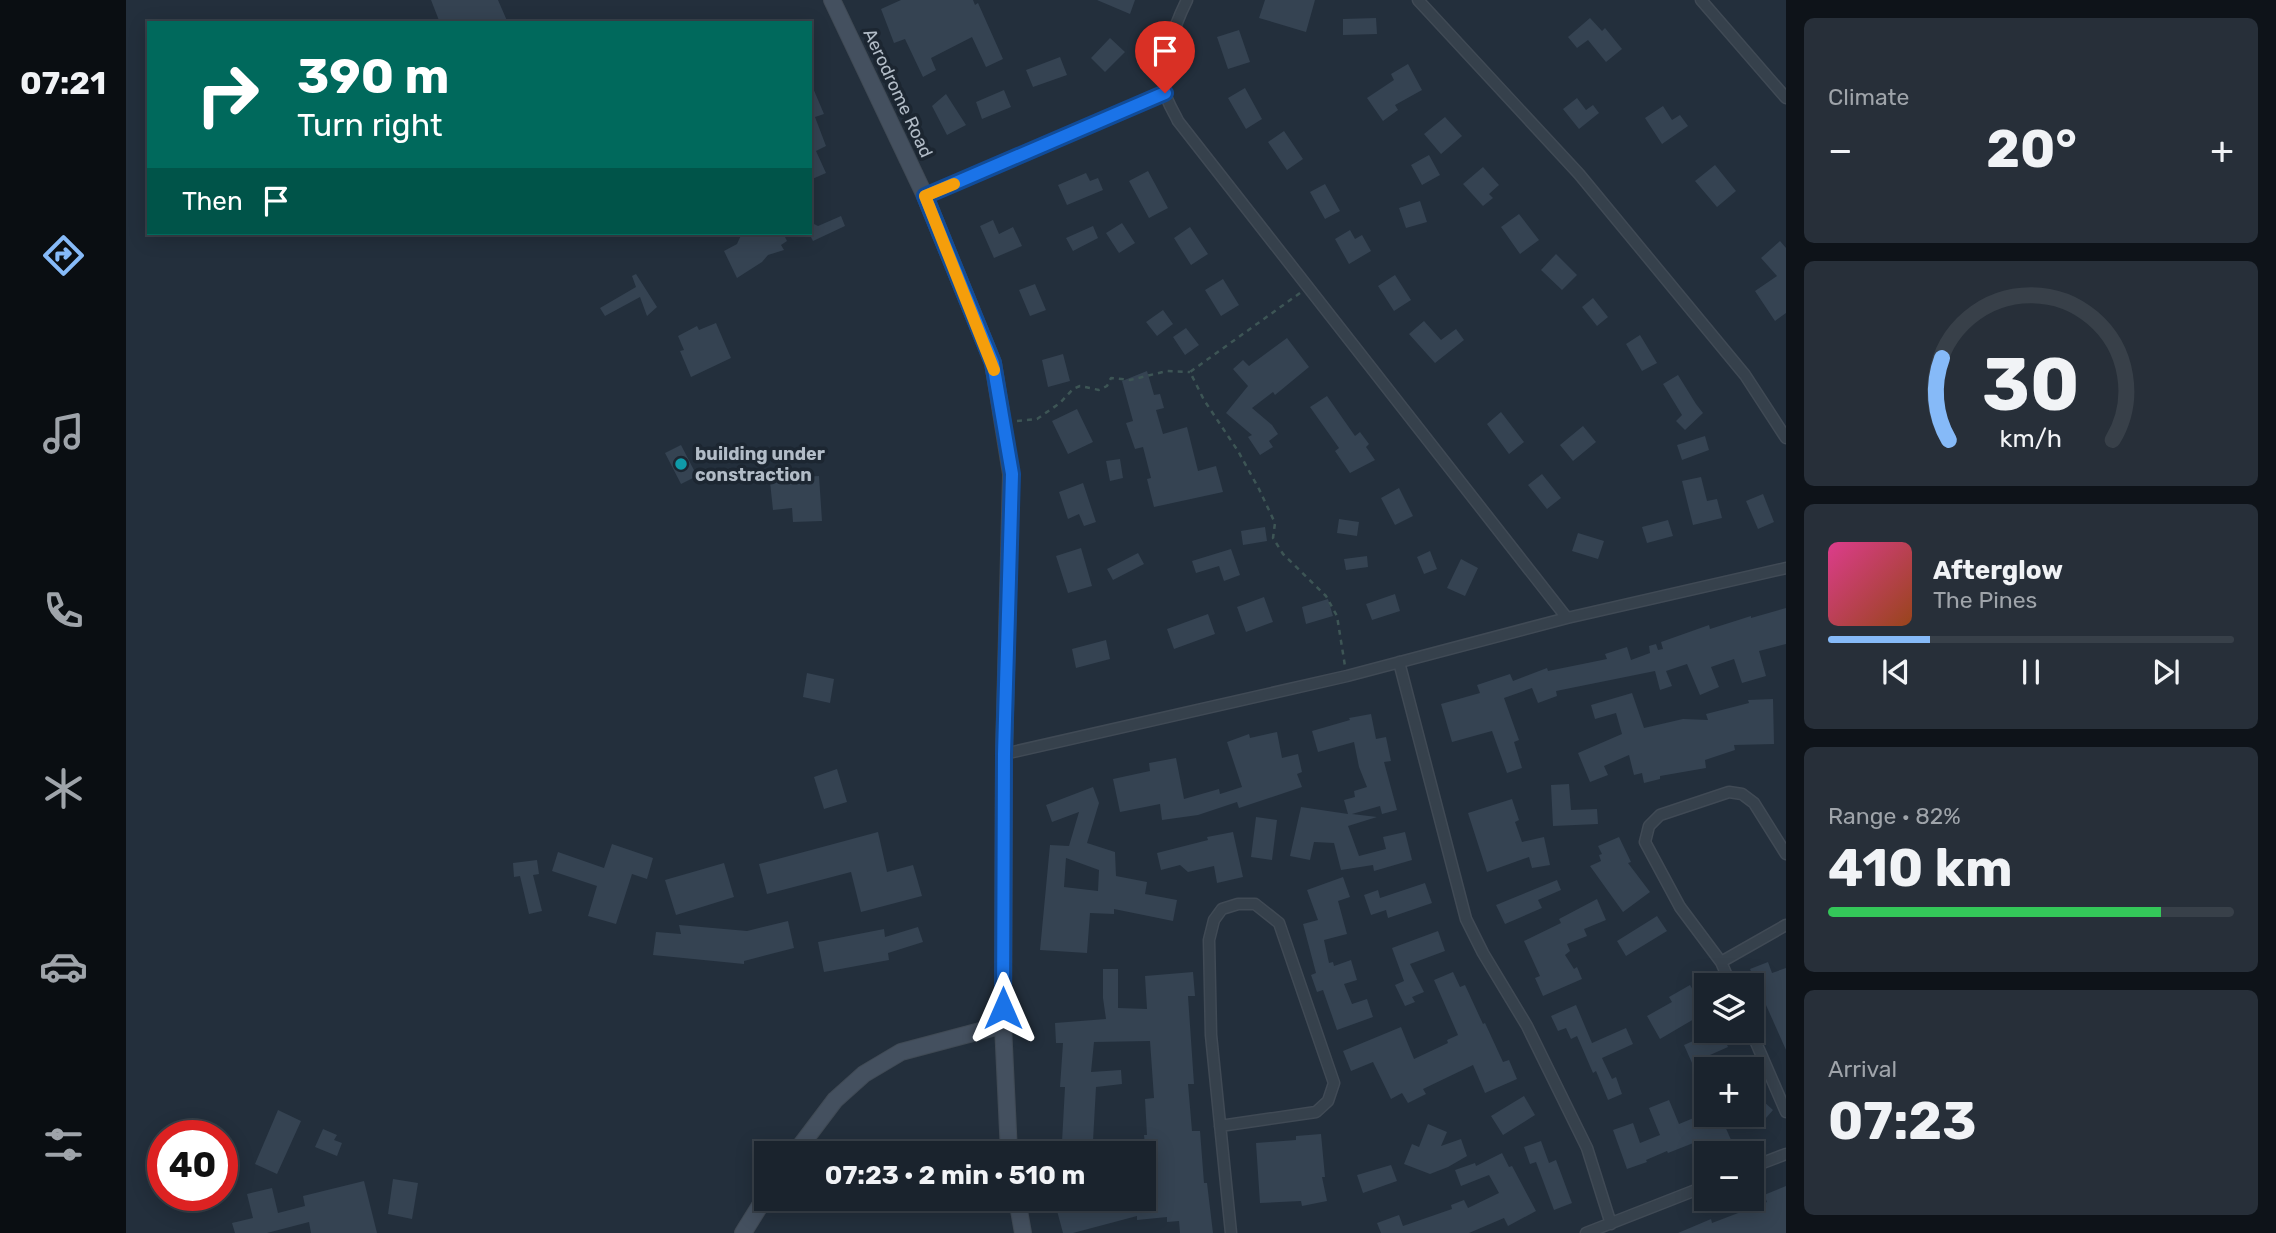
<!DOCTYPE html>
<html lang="en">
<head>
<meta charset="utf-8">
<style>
  body { margin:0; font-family:Rubik,sans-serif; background:#272f39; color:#f1f3f6; height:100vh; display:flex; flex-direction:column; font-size:26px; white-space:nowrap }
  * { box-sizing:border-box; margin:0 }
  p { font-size:23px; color:#9fa4aa }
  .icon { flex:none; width:38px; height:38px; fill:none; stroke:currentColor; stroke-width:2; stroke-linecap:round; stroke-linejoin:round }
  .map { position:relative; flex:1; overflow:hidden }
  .sheet { display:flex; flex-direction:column; gap:18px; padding:18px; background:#0e1319; width:490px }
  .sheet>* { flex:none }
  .banner { position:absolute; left:21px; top:21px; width:665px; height:214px; border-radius:0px; box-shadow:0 4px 18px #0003,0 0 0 2px #384049; background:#00695c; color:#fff; overflow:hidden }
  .controls { position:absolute; left:1568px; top:973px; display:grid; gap:14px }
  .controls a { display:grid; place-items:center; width:70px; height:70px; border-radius:0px; background:#1a232d; box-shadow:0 4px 18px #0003,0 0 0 2px #384049; font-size:35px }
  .speed { position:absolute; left:21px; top:1120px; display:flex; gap:14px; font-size:35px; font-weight:700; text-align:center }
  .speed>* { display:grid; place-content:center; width:91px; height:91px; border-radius:50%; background:#1a232d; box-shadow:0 4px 18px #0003,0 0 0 2px #384049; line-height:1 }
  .speed .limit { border:10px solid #d22; background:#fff; color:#111 }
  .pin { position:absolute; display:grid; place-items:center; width:60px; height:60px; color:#fff; margin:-72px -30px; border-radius:50% 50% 50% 0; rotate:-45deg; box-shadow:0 0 7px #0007 }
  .pin .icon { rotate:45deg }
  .me { position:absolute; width:77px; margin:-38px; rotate:0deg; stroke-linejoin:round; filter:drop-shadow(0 0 5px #0008) }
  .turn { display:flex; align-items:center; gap:24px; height:147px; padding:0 35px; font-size:32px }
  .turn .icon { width:91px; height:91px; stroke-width:2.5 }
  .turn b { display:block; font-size:49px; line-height:60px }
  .then { display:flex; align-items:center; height:66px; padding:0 35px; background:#0003; gap:14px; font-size:26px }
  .big { font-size:52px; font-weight:700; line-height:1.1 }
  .sheet .tile { flex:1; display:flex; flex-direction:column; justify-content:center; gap:10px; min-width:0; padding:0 24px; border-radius:10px; background:#272f39 }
  .sheet .dial { align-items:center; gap:0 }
  .dial svg { height:182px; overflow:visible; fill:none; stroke:#384049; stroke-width:7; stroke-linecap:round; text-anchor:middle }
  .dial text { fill:#f1f3f6; stroke:none }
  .song { display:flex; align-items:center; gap:21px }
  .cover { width:84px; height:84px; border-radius:10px; background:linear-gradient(135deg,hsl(330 70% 55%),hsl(20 70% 35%)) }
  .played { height:7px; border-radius:4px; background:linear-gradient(90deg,#86baf8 25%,#384049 25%) }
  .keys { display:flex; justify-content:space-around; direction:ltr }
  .heat { display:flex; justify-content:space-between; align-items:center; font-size:38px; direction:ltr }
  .charge { height:10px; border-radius:5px; background:linear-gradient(90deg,#34c759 82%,#384049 0) }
  .trip { position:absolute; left:628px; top:1141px; width:402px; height:70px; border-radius:0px; background:#1a232d; box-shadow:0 4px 18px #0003,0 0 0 2px #384049; font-weight:700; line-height:70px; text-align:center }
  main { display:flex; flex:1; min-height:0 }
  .dock { display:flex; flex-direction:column; width:126px; justify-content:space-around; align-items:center; background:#0a0e12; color:#9fa4aa }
  .dock .icon { width:49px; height:49px }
  .dock .active { color:#86baf8 }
  .dock b { font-size:32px; color:#f1f3f6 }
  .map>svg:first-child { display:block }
  .building { fill:#354352; fill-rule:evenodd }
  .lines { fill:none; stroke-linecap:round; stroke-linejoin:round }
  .street-casing { stroke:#404a55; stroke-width:13 }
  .secondary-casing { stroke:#404a55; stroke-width:18 }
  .path { stroke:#3d5555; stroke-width:2.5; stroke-dasharray:5 5; stroke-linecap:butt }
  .street { stroke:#36414c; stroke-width:10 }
  .secondary { stroke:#44505f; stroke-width:16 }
  .route-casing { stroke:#114b97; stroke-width:18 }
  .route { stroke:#1a73e8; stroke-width:12 }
  .slow { stroke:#f59e0b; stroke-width:12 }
  .culture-dot { fill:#0f9aa8; stroke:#1c2631; stroke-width:2.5 }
  .labels { text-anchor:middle; stroke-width:7; stroke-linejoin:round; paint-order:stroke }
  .street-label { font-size:18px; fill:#b2bcc7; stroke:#1c2631 }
  .poi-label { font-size:18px; font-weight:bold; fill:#b2bcc7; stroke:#1c2631; text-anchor:start }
</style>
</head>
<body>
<main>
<nav class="dock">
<b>07:21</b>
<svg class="icon active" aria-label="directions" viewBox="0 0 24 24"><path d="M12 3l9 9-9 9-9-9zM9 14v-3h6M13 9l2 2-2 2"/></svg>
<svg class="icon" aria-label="music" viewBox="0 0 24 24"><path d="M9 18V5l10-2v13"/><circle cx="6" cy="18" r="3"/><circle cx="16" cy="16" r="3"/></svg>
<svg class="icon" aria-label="phone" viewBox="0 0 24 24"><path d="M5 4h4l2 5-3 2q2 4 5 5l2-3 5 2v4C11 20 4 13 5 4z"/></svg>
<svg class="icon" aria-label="climate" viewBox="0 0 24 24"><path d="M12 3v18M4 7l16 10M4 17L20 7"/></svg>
<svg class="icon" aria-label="car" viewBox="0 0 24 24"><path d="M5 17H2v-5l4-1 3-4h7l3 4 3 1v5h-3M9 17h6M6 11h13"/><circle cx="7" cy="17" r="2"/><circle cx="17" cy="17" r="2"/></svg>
<svg class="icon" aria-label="filters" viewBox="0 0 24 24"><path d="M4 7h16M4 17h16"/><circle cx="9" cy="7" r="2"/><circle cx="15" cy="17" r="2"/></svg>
</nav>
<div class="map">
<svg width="1660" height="1233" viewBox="0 0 1660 1233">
  <rect width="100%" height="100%" fill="#232f3c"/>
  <path class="building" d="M305,0H372L382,23H314Z
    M775,0H847L849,5L852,3L877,59L860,67L846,37L805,58L810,70L797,77L779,39L768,43L755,9Z
    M971,0H1009L1004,14Z
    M1139,0H1189L1180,32L1133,18Z
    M1250,18L1251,34L1217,35V19Z
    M1464,18L1476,31L1479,28L1496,49L1480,62L1462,40L1451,48L1442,37Z
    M1113,30L1124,62L1102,69L1091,37Z
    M984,38L999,52L979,72L965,58Z
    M934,57L941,75L907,87L900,70Z
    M1282,64L1296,90L1269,105L1272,110L1257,121L1241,98L1268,80L1265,74Z
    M684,81L698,114L689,117L700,146L690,151L700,173L684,180Z
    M1119,88L1136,119L1120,129L1102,98Z
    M878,90L885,107L856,119L850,102Z
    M820,94L840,125L821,135L806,106Z
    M1451,98L1460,110L1467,105L1473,113L1453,129L1437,109Z
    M1537,106L1546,120L1554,115L1562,126L1536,144L1519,118Z
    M1319,117L1336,136L1315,154L1298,134Z
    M1158,131L1177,159L1161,170L1142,142Z
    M1303,155L1314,175L1296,185L1285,165Z
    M1589,165L1610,191L1591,207L1569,181Z
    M1357,167L1373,185L1363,194L1367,198L1357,206L1337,184Z
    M1022,171L1042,208L1023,218L1003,181Z
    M960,173L964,181L972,178L977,190L941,205L932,185Z
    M1199,184L1214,211L1199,219L1184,192Z
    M1294,201L1301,222L1280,228L1273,208Z
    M1393,214L1413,240L1394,254L1375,227Z
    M715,216L719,226L687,241L683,233L684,222L692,226Z
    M867,220L873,234L887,227L896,246L868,258L854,226Z
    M996,223L1009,243L993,253L980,233Z
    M967,226L972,238L947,251L940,238Z
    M1064,227L1082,254L1065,265L1048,238Z
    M1224,230L1229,239L1236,235L1245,251L1223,264L1209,239Z
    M616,233H657L661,241L655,245L658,250L642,255L636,262L611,278L598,251L611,244Z
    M1654,241L1660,248V313L1649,321L1629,291L1651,276L1635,258Z
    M1430,254L1451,275L1436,290L1415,270Z
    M510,274L531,307L521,316L514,297L479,316L474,308L510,287L506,276Z
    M1269,275L1285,300L1268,311L1252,286Z
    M1097,279L1113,305L1095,316L1079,290Z
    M909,284L920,310L904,316L893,290Z
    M1467,298L1482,317L1471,326L1456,307Z
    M1037,310L1047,324L1031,336L1020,322Z
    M1298,321L1315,340L1330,329L1338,340L1309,363L1283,334Z
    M590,323L605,358L565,377L554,351L558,350L552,336L571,326L573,330Z
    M1060,328L1073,345L1059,355L1047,337Z
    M1514,335L1531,363L1516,371L1500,344Z
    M1161,338L1183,367L1149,395L1147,392L1126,408L1146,425L1152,434L1143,441L1147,447L1134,455L1122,437L1126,435L1100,413L1122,386L1107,369L1117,360L1123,366Z
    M937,354L944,381L922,387L916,360Z
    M1021,371L1028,395L1034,394L1038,408L1030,410L1037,434L1061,427L1072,471L1090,466L1097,492L1028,507L1021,479L1025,478L1017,447L1009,449L1000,423L1007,421L996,381Z
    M1552,375L1570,404L1577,413L1559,430L1550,421L1556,415L1537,384Z
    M1201,396L1229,436L1234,432L1243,444L1240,447L1249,460L1224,473L1209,451L1213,448L1184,407Z
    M951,409L967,442L942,454L926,421Z
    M1375,412L1398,442L1383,454L1361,424Z
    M1457,426L1470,442L1447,461L1434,445Z
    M1579,436L1583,450L1556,460L1551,445Z
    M555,445L571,476L555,484L539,453Z
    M994,459L997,478L984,481L980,461Z
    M1416,474L1435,498L1421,509L1402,485Z
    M693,476L696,521L667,522L666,508L647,510L644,482L655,478Z
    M1575,477L1581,501L1591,499L1596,518L1567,525L1556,481Z
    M957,483L970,522L958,526L953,514L942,519L933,492Z
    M1273,488L1287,516L1269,525L1255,498Z
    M1637,494L1648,522L1632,529L1620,501Z
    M1213,519L1233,522L1231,536L1211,533Z
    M1542,520L1547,536L1521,543L1516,527Z
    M1139,527L1141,541L1117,545L1115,531Z
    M1452,533L1478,541L1472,559L1446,551Z
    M955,548L966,586L942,593L930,556Z
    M1105,549L1114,575L1098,581L1093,566L1070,573L1066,561Z
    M1304,551L1311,569L1298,574L1291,557Z
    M1012,553L1018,564L987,580L981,569Z
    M1241,556L1242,567L1220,570L1218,559Z
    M1335,559L1352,568L1339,596L1321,588Z
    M1269,594L1274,611L1246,620L1240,604Z
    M1138,597L1147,622L1120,632L1111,607Z
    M1202,599L1207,616L1180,624L1176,607Z
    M1660,608V644L1633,651L1640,676L1616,683L1608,659L1585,667L1593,687L1574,695L1561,664L1540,671L1546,686L1534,690L1529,671L1430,691L1431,696L1412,703L1406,688L1378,698L1393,740L1388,742L1396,768L1381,773L1366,731L1326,742L1315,704L1354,693L1351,685L1384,674L1387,681L1421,668L1422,671L1481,659L1479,654L1501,647L1505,660L1524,653L1523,646L1530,644L1532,650L1537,649L1535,642L1583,625L1584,629L1625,616V618Z
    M1082,614L1089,634L1048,649L1041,629Z
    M980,640L984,659L950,668L946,649Z
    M681,673L708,679L704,703L677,697Z
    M1506,693L1518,728L1557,719L1582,720L1580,714L1623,703L1622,700L1647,699L1648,744L1608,745L1609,750L1579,760L1580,768L1534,776V779L1518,783L1516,773L1508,775L1503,755L1478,766L1482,775L1464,782L1452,753L1496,734L1490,713L1469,719L1465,705Z
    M1245,714L1250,739L1260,737L1265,761L1258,762L1271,810L1256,814L1254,806L1226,814L1251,817L1222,826L1233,856L1260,849L1257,837L1279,832L1286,860L1248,871L1247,865L1215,870L1208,843L1188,842L1184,860L1164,856L1175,807L1222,814L1218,800L1229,797L1228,791L1241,787L1233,767L1228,742L1192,752L1186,731L1224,720L1223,718Z
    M1151,732L1156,758L1172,754L1176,772L1171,774L1176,787L1113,808L1111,802L1072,815L1036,820L1034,804L994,812L987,779L1024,771L1023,763L1050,758L1058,799L1093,789L1094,794L1116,787L1101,742L1123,734L1124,738Z
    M711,769L721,802L698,809L688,777Z
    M1443,784L1445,810L1471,809L1472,824L1427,826L1425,785Z
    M967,787L973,803L961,843L989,852L990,876L1021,882L1019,894L1051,900L1047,921L988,909V914L964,913L961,953L914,950L924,845L943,846L953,812L926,822L920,805ZM940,858L973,870L972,891L938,887Z
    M1386,799L1393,820L1389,822L1396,842L1418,837L1424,865L1406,868L1403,857L1361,872L1342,813Z
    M1130,817L1151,820L1146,860L1125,857Z
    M752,832L761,872L787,865L796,896L735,912L725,872L641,894L633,864Z
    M1107,832L1117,877L1091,883L1088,866L1062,872L1054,865L1035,870L1031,853L1082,840L1081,837Z
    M1493,837L1505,862L1502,863L1524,892L1497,912L1464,866L1475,861L1473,855L1476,854L1472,846Z
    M486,844L527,858L521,879L506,874L490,924L462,916L471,886L426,871L432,852L478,868Z
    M411,860L413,874L407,875L416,911L403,914L394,876L388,877L387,863Z
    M598,863L608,897L550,915L539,880Z
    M1217,877L1224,897L1212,901L1221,934L1198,940L1203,963L1207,962L1208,966L1225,960L1231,980L1218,984L1226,1004L1241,999L1247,1017L1211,1030L1197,990L1191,992L1185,975L1190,973L1177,924L1192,920L1181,890Z
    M1431,880L1435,890L1412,900L1416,908L1379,924L1370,905Z
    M1299,883L1306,903L1262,918L1260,910L1245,915L1238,895L1252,890L1254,898Z
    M1471,899L1480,920L1458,929L1461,936L1441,944L1444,951L1439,955L1448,969L1451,967L1456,979L1417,996L1409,978L1414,976L1398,941L1435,923L1433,919Z
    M1531,916L1541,931L1500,956L1491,941Z
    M662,921L668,948L618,961V964L527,955L530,932L555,934L553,925L621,931Z
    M792,927L797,942L762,953L763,960L698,972L692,942L758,929L759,937Z
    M1312,931L1319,951L1284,964L1298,992L1286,997L1289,1002L1279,1006L1269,985L1278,981L1266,948Z
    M1642,962L1646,973L1660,968V1050L1624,969Z
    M977,969H992V1008L1021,1009L1019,976L1067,972L1069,996H1062L1068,1084H1062L1066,1131H1074L1078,1183H1081L1087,1233H1054L1053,1221L1041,1222V1217L1011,1220V1216L947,1233H937L930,1207L962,1199H1018V1189L1023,1190L1018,1135H1021L1019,1099L1028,1098L1024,1041L968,1042L965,1072L995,1070L996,1084L970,1087L967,1141H976V1153H932V1142H936L939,1087H934L937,1043H930L929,1023L980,1019L977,998Z
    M1327,972L1334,987L1339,985L1357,1024L1359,1023L1377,1062L1383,1060L1391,1079L1359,1093L1347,1065L1297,1089L1300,1094L1282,1103L1276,1093L1265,1099L1247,1062L1225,1071L1217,1051L1275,1027L1288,1059L1322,1043L1321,1040L1332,1035L1308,980Z
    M1564,985L1580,1012L1534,1039L1521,1016L1546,1002L1543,997Z
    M1450,1005L1466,1043L1500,1028L1507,1044L1476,1058L1486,1079L1490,1077L1496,1094L1482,1100L1470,1071L1467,1073L1451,1036L1445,1039L1440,1028L1432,1031L1425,1016Z
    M1590,1031H1595L1602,1047L1566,1063L1558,1045Z
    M1626,1091L1647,1110L1633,1126L1626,1120Z
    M1398,1096L1409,1115L1377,1135L1365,1116Z
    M1543,1100L1553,1124L1575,1115H1594L1606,1142L1590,1148L1587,1141L1577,1145L1575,1140L1542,1153L1541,1151L1520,1160L1521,1162L1501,1169L1487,1130L1507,1123L1514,1143L1534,1135L1523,1108Z
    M152,1110L175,1121L151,1174L129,1164Z
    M1302,1124L1321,1132L1315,1146L1335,1139L1341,1156L1322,1167L1304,1174L1278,1164L1286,1144L1293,1147Z
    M197,1129L211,1135L208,1140L216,1143L211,1156L189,1147Z
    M1195,1134L1199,1177H1196L1201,1201L1176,1206L1175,1201L1134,1203L1130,1143L1170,1140V1136Z
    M1415,1141L1423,1163L1430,1160L1446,1203L1428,1210L1410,1162L1404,1164L1398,1147Z
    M1376,1153L1383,1167L1386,1166L1410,1211L1382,1226L1378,1218L1343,1233H1255L1251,1223L1273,1215L1277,1226L1326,1209L1325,1205L1338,1200L1342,1208L1373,1193L1363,1175L1335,1186L1329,1170L1349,1163L1350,1166Z
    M1265,1165L1271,1181L1237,1193L1231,1175Z
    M267,1179L292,1183L286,1219L262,1214Z
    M238,1181L251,1233H185L183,1222L141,1233H109L106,1223L127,1218L121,1194L146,1188L152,1213L179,1206L177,1196Z
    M1660,1186V1233H1552L1585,1219L1586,1223L1641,1202L1638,1195Z"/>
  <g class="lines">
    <defs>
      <path id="street" d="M1061,0C1048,26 1036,61 1039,91C1040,101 1048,112 1052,121L1441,618
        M1292,0L1453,174L1619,375L1660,438
        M1575,0L1660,98
        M799,196L1039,93
        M1273,662L1340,919L1357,953L1401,1026L1461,1148L1485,1224
        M878,754L1221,676L1441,618L1660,568
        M1595,962L1660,925
        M1605,985L1595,962L1554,907L1519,842L1523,826L1534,815L1603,792L1616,794L1628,803L1660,854
        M1625,1031L1660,1112
        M1094,1126L1190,1112L1202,1101L1208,1083L1153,923L1129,904H1112L1096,909L1088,920L1083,940L1085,1035L1105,1233
        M1626,1167L1660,1154
        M1460,1233L1580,1186"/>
      <path id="secondary" d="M706,0L799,196L867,363L885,474L878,754L877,1025L883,1153
        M669,1153L709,1100L738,1074L775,1052L877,1025
        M891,1199L897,1233
        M617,1233L640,1196"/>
    </defs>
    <use href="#street" class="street-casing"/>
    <use href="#secondary" class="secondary-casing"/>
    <path class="path" d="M1174,293L1064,372L1078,400L1112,451L1133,489L1149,523L1147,538L1157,554L1200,596L1211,616L1219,666
      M891,421L911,419L934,403L947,389L954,386L973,390L981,386L985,378L1004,380L1041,371L1064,372"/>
    <use href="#street" class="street"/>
    <use href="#secondary" class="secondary"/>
  </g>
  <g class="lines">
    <defs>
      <path id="route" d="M877,1008L878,754L886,474L867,363L799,196L1039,93"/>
    </defs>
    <use href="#route" class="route-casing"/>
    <use href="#route" class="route"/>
    <path class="slow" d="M828,184L799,196L868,370"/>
  </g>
  <circle class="culture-dot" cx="555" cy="464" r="7"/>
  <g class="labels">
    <g class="street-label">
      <text transform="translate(772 93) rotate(65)" y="6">Aerodrome Road</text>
    </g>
    <g class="poi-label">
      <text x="569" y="460">building under<tspan x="569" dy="21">constraction</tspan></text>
    </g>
  </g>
</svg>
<div class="controls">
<a><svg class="icon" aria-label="layers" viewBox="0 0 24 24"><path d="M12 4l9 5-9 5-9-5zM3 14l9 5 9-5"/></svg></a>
<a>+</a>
<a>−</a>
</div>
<div class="speed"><div class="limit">40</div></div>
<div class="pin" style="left:1039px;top:93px;background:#d93025"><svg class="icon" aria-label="arrive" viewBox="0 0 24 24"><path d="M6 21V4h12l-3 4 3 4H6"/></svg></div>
<svg class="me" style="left:877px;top:1008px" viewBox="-20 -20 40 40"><path d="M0-17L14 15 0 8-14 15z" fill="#1a73e8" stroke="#fff" stroke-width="4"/></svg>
<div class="trip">07:23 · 2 min · 510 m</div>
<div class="banner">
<div class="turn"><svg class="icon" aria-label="right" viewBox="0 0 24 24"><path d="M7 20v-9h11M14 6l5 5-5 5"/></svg><div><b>390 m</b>Turn right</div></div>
<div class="then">Then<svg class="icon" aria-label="arrive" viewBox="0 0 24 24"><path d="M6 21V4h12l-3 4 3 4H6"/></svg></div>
</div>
</div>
<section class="sheet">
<div class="tile"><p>Climate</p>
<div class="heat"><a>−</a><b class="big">20°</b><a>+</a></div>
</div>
<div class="tile dial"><svg viewBox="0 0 100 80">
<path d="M14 69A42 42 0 1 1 86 69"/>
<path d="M14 69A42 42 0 0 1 11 33" stroke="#86baf8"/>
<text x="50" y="56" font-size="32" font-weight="700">30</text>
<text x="50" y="72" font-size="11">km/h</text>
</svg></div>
<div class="tile">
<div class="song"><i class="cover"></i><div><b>Afterglow</b><p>The Pines</p></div></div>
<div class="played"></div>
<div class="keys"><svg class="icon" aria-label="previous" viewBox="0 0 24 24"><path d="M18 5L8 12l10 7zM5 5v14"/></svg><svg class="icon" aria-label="pause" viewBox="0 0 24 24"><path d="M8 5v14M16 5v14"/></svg><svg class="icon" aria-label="next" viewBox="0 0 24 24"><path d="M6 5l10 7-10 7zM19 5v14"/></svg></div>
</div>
<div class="tile"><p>Range · 82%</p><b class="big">410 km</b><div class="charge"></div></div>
<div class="tile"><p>Arrival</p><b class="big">07:23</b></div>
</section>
</main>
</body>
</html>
